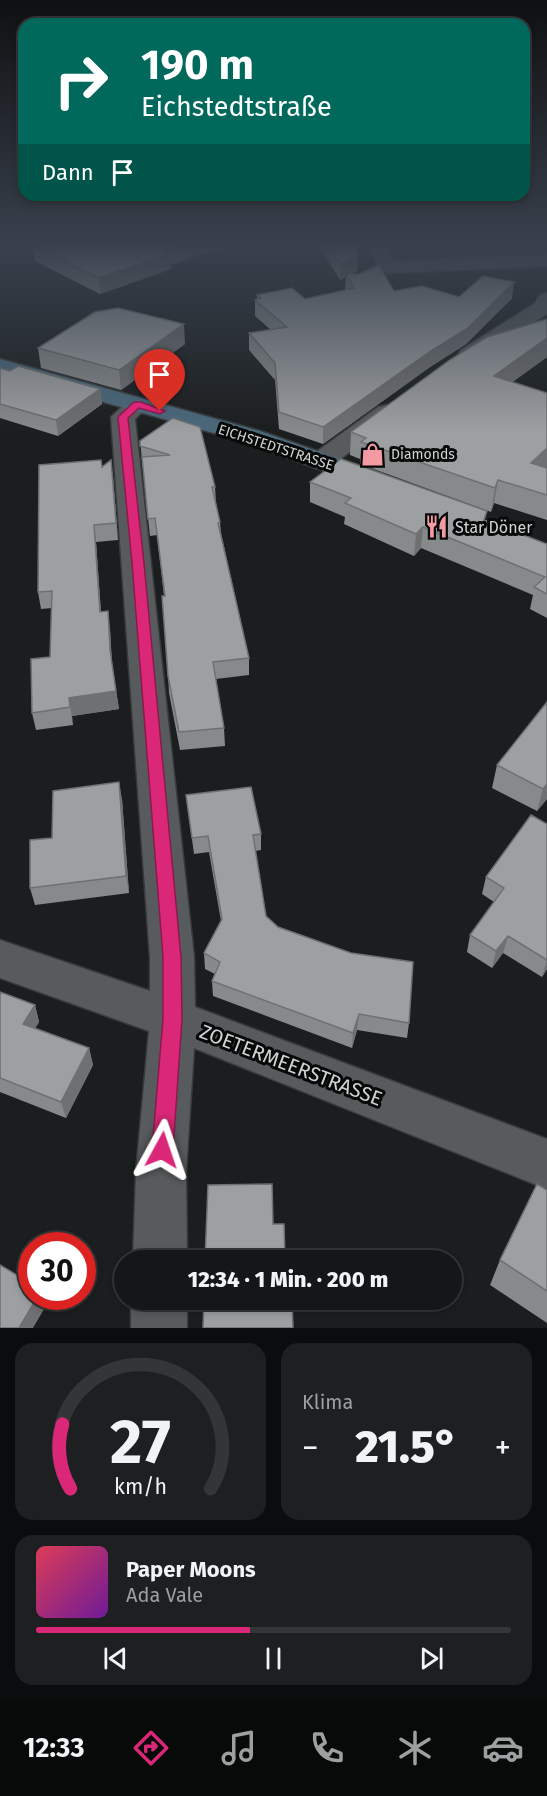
<!DOCTYPE html>
<html lang="de">
<head>
<meta charset="utf-8">
<style>
  body { margin:0; font-family:"Fira Sans",sans-serif; background:#1d1f20; color:#f1f3f6; height:100vh; display:flex; flex-direction:column; font-size:22px; white-space:nowrap }
  * { box-sizing:border-box; margin:0 }
  p { font-size:20px; color:#9d9fa1 }
  .icon { flex:none; width:33px; height:33px; fill:none; stroke:currentColor; stroke-width:2; stroke-linecap:round; stroke-linejoin:round }
  .map { position:relative; height:1328px; overflow:hidden }
  .side { display:flex; flex-direction:column; gap:15px; padding:15px; background:#0b0c0d; flex:1 }
  .side>* { flex:none }
  .top-card { position:absolute; left:18px; top:18px; width:512px; height:183px; border-radius:18px; box-shadow:0 3px 9px #0003,0 0 0 2px #333536; background:#00695c; color:#fff; overflow:hidden }
  .speed { position:absolute; left:18px; top:1232px; display:flex; gap:12px; font-size:30px; font-weight:700; text-align:center }
  .speed>* { display:grid; place-content:center; width:78px; height:78px; border-radius:50%; background:#141617; box-shadow:0 3px 9px #0003,0 0 0 2px #333536; line-height:1 }
  .speed .limit { border:9px solid #d22; background:#fff; color:#111 }
  .pin { position:absolute; display:grid; place-items:center; width:51px; height:51px; color:#fff; margin:-62px -26px; border-radius:50% 50% 50% 0; rotate:-45deg; box-shadow:0 0 6px #0007 }
  .pin .icon { rotate:45deg }
  .me { position:absolute; width:66px; margin:-33px; rotate:5deg; stroke-linejoin:round; filter:drop-shadow(0 0 4px #0008) }
  .turn { display:flex; align-items:center; gap:21px; height:126px; padding:0 24px; font-size:27px }
  .turn .icon { width:78px; height:78px; stroke-width:2.5 }
  .turn b { display:block; font-size:42px; line-height:51px }
  .then { display:flex; align-items:center; height:57px; padding:0 24px; background:#0003; gap:12px; font-size:22px }
  .big { font-size:45px; font-weight:800; line-height:1.1 }
  .side .widget { flex:1; display:flex; flex-direction:column; justify-content:center; gap:9px; min-width:0; padding:0 21px; border-radius:18px; background:#1d1f20 }
  .side .dial { align-items:center; gap:0 }
  .dial svg { height:156px; overflow:visible; fill:none; stroke:#333536; stroke-width:7; stroke-linecap:round; text-anchor:middle }
  .dial text { fill:#f1f3f6; stroke:none }
  .song { display:flex; align-items:center; gap:18px }
  .cover { width:72px; height:72px; border-radius:9px; background:linear-gradient(135deg,hsl(350 70% 55%),hsl(280 70% 35%)) }
  .played { height:6px; border-radius:3px; background:linear-gradient(90deg,#db2777 45%,#333536 45%) }
  .keys { display:flex; justify-content:space-around; direction:ltr }
  .heat { display:flex; justify-content:space-between; align-items:center; font-size:33px; direction:ltr }
  .side .tiles { flex:1; display:grid; gap:15px; grid-template-columns:1fr 1fr }
  .widget:last-child { grid-column:span 2 }
  .trip { position:absolute; left:114px; top:1250px; width:348px; height:60px; border-radius:30px; background:#141617; box-shadow:0 3px 9px #0003,0 0 0 2px #333536; font-weight:800; line-height:60px; text-align:center }
  .tabs { display:flex; height:96px; justify-content:space-around; align-items:center; background:#080909; color:#9d9fa1 }
  .tabs .icon { width:42px; height:42px }
  .tabs .selected { color:#db2777 }
  .tabs b { font-size:27px; color:#f1f3f6 }
  .map>svg:first-child { display:block }
  .lines { fill:none; stroke-linecap:round; stroke-linejoin:round }
  .street-casing { stroke:#37393a; stroke-width:3 }
  .secondary-casing { stroke:#37393a; stroke-width:3 }
  .street { fill:#585b5d; fill-rule:evenodd }
  .secondary { fill:#4a697b; fill-rule:evenodd }
  .wall { fill:#878a8b }
  .shaded-wall { fill:#6e7071 }
  .building { fill:#9da0a2; stroke:#6e7071; stroke-width:1.5 }
  .route { fill:#db2777; stroke:#8e194d; stroke-width:1.5 }
  .labels { text-anchor:middle; stroke-width:6; stroke-linejoin:round; paint-order:stroke }
  .far-street-label { font-size:14px; fill:#d2d3d5; stroke:#070808 }
  .far-poi-label { font-size:14px; fill:#d2d3d5; stroke:#070808; text-anchor:start }
  .poi-label { font-size:16px; fill:#d2d3d5; stroke:#070808; text-anchor:start }
  .near-street-label { font-size:20px; fill:#d2d3d5; stroke:#070808 }
</style>
</head>
<body>
<div class="map">
<svg width="547" height="1328" viewBox="0 0 547 1328">
  <rect width="100%" height="100%" fill="#1b1e1f"/>
  <g class="lines">
    <defs>
      <path id="street" d="M367,246H385L394,261L547,254V266L388,273L381,271Z
        M547,293V314L477,360L469,362L461,360L458,355L461,350L534,304L540,295Z
        M137,398L145,400L149,405L135,419L194,957L195,1007L547,1139V1189L194,1048L186,1172L187,1260H133L136,1172L149,1031L0,978V940L150,991V957L111,417L129,400Z
        M387,405L396,407L399,412L396,417L330,467L321,469L312,467L308,461L312,455L378,407Z
        M131,1299H187V1328H131Z"/>
      <path id="secondary" d="M0,359L260,431L383,474L387,480L383,486L374,488L365,486L242,441L0,373Z"/>
    </defs>
    <use href="#street" class="street-casing"/>
    <use href="#secondary" class="secondary-casing"/>
    <use href="#street" class="street"/>
    <use href="#secondary" class="secondary"/>
  </g>
  <path class="wall" d="M33,246H226L170,265L171,269L100,294L35,261Z
    M319,246H357V271L351,274L394,291L459,297L512,298L466,344L430,367L323,444L279,429L275,380L249,350V333L271,330L255,316V300L257,299V295L305,299L345,290L346,277L340,280Z
    M547,319V357L512,382L547,393V467L546,468H547V520L494,503L491,512L360,464V459L350,455L351,432Z
    M185,344L121,390L41,368L38,348Z
    M0,368L100,389L102,404L58,436L0,418Z
    M173,418L215,487L216,503L220,522L221,533L249,658V675L216,679L224,728L225,746L180,750L169,693L164,596L157,535L150,536L140,441Z
    M102,467L113,477L118,540L96,542L101,612L110,629L112,664L119,709L72,716L73,725L36,730L32,713L50,657L52,608L41,609L38,592Z
    M310,482L486,520L547,544V618L530,609L533,595L421,548L414,556L344,524L345,517L310,502Z
    M547,702V799L537,811L492,788L497,765Z
    M186,795L261,834V850L255,851L266,916L278,927L409,1023L407,1038L357,1030L352,1048L213,996L212,981L215,974L205,969L204,953L221,921L209,852L194,854Z
    M122,799L129,893L35,905L30,888L52,838Z
    M547,824V969L542,977L503,953L492,968L467,952L470,935L494,902L482,894L486,877Z
    M0,992L35,1005L39,1022L35,1028L89,1048L93,1065L66,1118L0,1092Z
    M547,1190V1323L490,1285L500,1260Z"/>
  <path class="shaded-wall" d="M181,246H226L170,265L171,269L100,294L99,278L164,251Z
    M358,255L357,271L347,276L346,274V277L340,280V264Z
    M514,282L512,298L466,344L430,367L323,444V427Z
    M184,324L185,344L121,390L119,370Z
    M547,338V357L491,398L494,376Z
    M100,389L102,404L58,436L56,420Z
    M547,448V467L527,486L531,463Z
    M111,460L113,477L118,540L116,523Z
    M498,480L494,503L491,512L495,488Z
    M94,525L96,542L102,630L100,612Z
    M423,527L421,548L414,556L416,534Z
    M108,611L110,629L112,668L110,650Z
    M116,691L119,709L72,716L73,725L69,698Z
    M119,782L122,799L129,893L126,876Z
    M547,784V799L537,811L543,789Z
    M508,936L503,953L492,968L496,951Z
    M547,960V969L542,977Z
    M35,1005L39,1022L28,1040L23,1024Z
    M359,1014L357,1030L352,1048L353,1033Z
    M89,1048L93,1065L66,1118L61,1102Z
    M38,1296H44L47,1304L33,1328H19Z"/>
  <path class="building" d="M33,246H181L164,251L170,254L99,278Z
    M329,246H357L358,255L340,264Z
    M379,265L394,291L422,286L459,297L483,276L514,282L468,328L431,351L323,427L279,412L275,363L249,333L287,327L255,300L261,298L257,295L292,288L305,299L354,288L346,274H359Z
    M118,308L184,324L119,370L38,348L95,312Z
    M547,319V338L494,376L547,393V448L531,463L547,468V495L498,480L495,488L361,442L366,438L351,432L451,359L487,337Z
    M18,366L100,389L56,420L0,404V368L10,371Z
    M173,418L200,427L215,487H212L220,522L218,523L249,658L213,662L224,728L179,732L168,676L162,596H165L155,518L148,519L142,457L170,455L140,446V441Z
    M341,459L487,511L484,520L547,544V594L534,587L545,577L423,527L416,534L345,503L351,498L310,482Z
    M101,460L102,467L111,460L116,523L94,525L100,612L108,611L110,650L116,691L69,698L70,707L32,713L31,659L50,657L52,591L38,592L39,465Z
    M547,702V784L543,789L497,765Z
    M119,782L126,876L30,888V840L52,838L53,791Z
    M251,787L261,834L253,835L266,916L278,927L351,953L413,962L409,1023L359,1014L353,1033L212,981L220,962L204,953L222,919L208,836L192,838L186,795Z
    M531,815L547,824V960L508,936L496,951L470,935L504,888L486,877Z
    M0,992L35,1005L23,1024L89,1048L61,1102L0,1078Z
    M272,1184L273,1224H284L285,1260H205L208,1185Z
    M537,1184L547,1190V1291L500,1260Z
    M0,1265L32,1284V1296H38L19,1328H0Z
    M204,1299H292L293,1328H203Z"/>
  <linearGradient id="sky" x2="0" y2="1"><stop stop-color="#0f1011"/><stop offset="0.57" stop-color="#39414d"/><stop offset="1" stop-color="#39414d" stop-opacity="0"/></linearGradient>
  <rect width="547" height="432" fill="url(#sky)"/>
  <path class="route" d="M134,402H141L165,411L160,414L139,408L128,418L144,563L181,957L182,1019L173,1150L170,1158L162,1161L155,1158L152,1150L163,1019V957L132,563L118,417Z"/>
  <defs>
    <symbol id="shop-bare" viewBox="-9 -9 18 18"><path d="M-5-2.5h2.3a2.7 3.5 0 0 1 5.4 0H5L5.5 6h-11ZM-1.5-2.5h3a1.5 2.3 0 0 0-3 0Z" fill="#f49aa3" stroke="#070808" stroke-width="2.5" paint-order="stroke"/></symbol>
    <symbol id="restaurant-bare" viewBox="-9 -9 18 18"><path d="M-5-6h1v4h1v-4h1v4h1v-4h1v5L-1.5 .5V6h-2V.5L-5-1ZM5-6V6H3V1.5H1.5Q1.5-4 5-6Z" fill="#f49aa3" stroke="#070808" stroke-width="2.5" paint-order="stroke"/></symbol>
  </defs>
  <g fill-rule="evenodd">
    <use href="#shop-bare" x="356" y="438" width="33" height="33"/>
    <use href="#restaurant-bare" x="420" y="510" width="33" height="33"/>
  </g>
  <g class="labels">
    <g class="far-street-label">
      <text transform="translate(276 447) rotate(18)" y="5">EICHSTEDTSTRASSE</text>
    </g>
    <g class="far-poi-label">
      <text x="391" y="459">Diamonds</text>
    </g>
    <g class="poi-label">
      <text x="455" y="533">Star Döner</text>
    </g>
    <g class="near-street-label">
      <text transform="translate(291 1065) rotate(21)" y="7">ZOETERMEERSTRASSE</text>
    </g>
  </g>
</svg>
<div class="speed"><div class="limit">30</div></div>
<div class="pin" style="left:160px;top:411px;background:#d93025"><svg class="icon" aria-label="arrive" viewBox="0 0 24 24"><path d="M6 21V4h12l-3 4 3 4H6"/></svg></div>
<svg class="me" style="left:162px;top:1150px" viewBox="-20 -20 40 40"><path d="M0-17L14 15 0 8-14 15z" fill="#db2777" stroke="#fff" stroke-width="4"/></svg>
<div class="trip">12:34 · 1 Min. · 200 m</div>
<div class="top-card">
<div class="turn"><svg class="icon" aria-label="right" viewBox="0 0 24 24"><path d="M7 20v-9h11M14 6l5 5-5 5"/></svg><div><b>190 m</b>Eichstedtstraße</div></div>
<div class="then">Dann<svg class="icon" aria-label="arrive" viewBox="0 0 24 24"><path d="M6 21V4h12l-3 4 3 4H6"/></svg></div>
</div>
</div>
<section class="side">
<div class="tiles">
<div class="widget dial"><svg viewBox="0 0 100 80">
<path d="M14 69A42 42 0 1 1 86 69"/>
<path d="M14 69A42 42 0 0 1 10 36" stroke="#db2777"/>
<text x="50" y="56" font-size="32" font-weight="700">27</text>
<text x="50" y="72" font-size="11">km/h</text>
</svg></div>
<div class="widget"><p>Klima</p>
<div class="heat"><a>−</a><b class="big">21.5°</b><a>+</a></div>
</div>
<div class="widget">
<div class="song"><i class="cover"></i><div><b>Paper Moons</b><p>Ada Vale</p></div></div>
<div class="played"></div>
<div class="keys"><svg class="icon" aria-label="previous" viewBox="0 0 24 24"><path d="M18 5L8 12l10 7zM5 5v14"/></svg><svg class="icon" aria-label="pause" viewBox="0 0 24 24"><path d="M8 5v14M16 5v14"/></svg><svg class="icon" aria-label="next" viewBox="0 0 24 24"><path d="M6 5l10 7-10 7zM19 5v14"/></svg></div>
</div>
</div>
</section>
<nav class="tabs">
<b>12:33</b>
<svg class="icon selected" aria-label="directions" viewBox="0 0 24 24"><path d="M12 3l9 9-9 9-9-9zM9 14v-3h6M13 9l2 2-2 2"/></svg>
<svg class="icon" aria-label="music" viewBox="0 0 24 24"><path d="M9 18V5l10-2v13"/><circle cx="6" cy="18" r="3"/><circle cx="16" cy="16" r="3"/></svg>
<svg class="icon" aria-label="phone" viewBox="0 0 24 24"><path d="M5 4h4l2 5-3 2q2 4 5 5l2-3 5 2v4C11 20 4 13 5 4z"/></svg>
<svg class="icon" aria-label="climate" viewBox="0 0 24 24"><path d="M12 3v18M4 7l16 10M4 17L20 7"/></svg>
<svg class="icon" aria-label="car" viewBox="0 0 24 24"><path d="M5 17H2v-5l4-1 3-4h7l3 4 3 1v5h-3M9 17h6M6 11h13"/><circle cx="7" cy="17" r="2"/><circle cx="17" cy="17" r="2"/></svg>
</nav>
</body>
</html>
